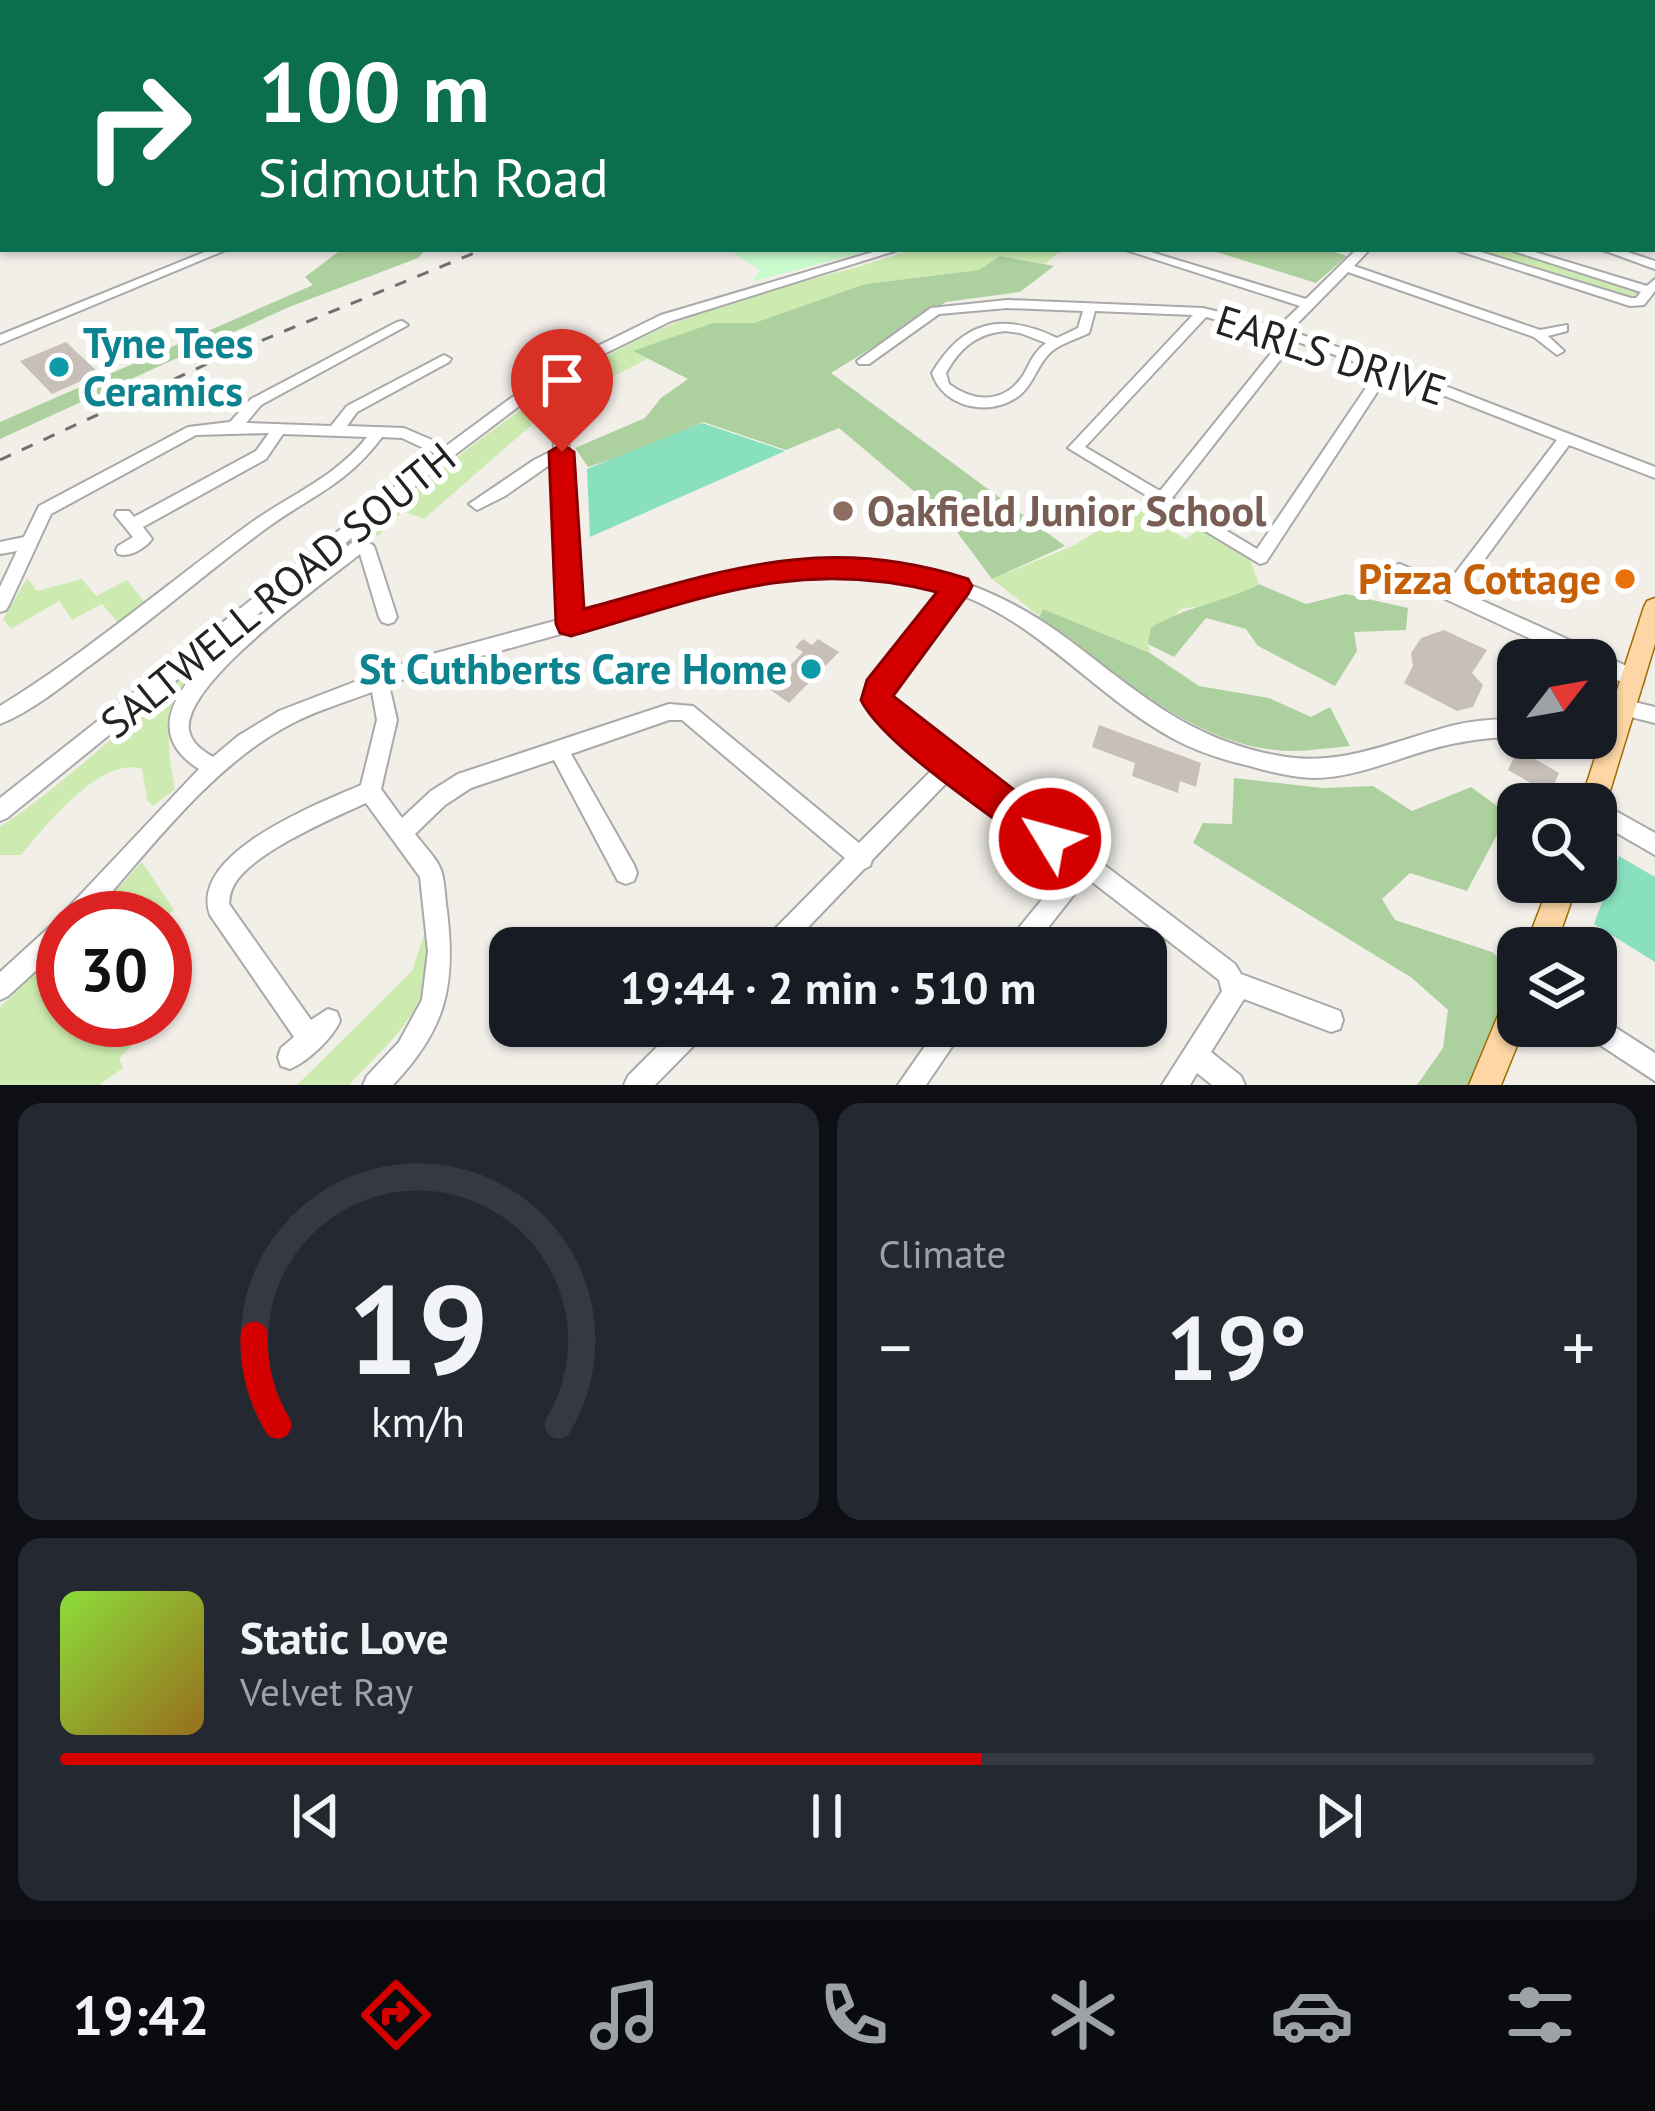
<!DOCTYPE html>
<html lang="en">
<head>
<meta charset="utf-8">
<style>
  body { margin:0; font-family:"PT Sans",sans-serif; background:#242831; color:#f1f3f6; height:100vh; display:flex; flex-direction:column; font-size:45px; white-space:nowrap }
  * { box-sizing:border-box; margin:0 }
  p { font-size:39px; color:#9ea1a6 }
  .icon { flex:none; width:66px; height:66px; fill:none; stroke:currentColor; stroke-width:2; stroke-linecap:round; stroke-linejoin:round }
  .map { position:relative; height:1085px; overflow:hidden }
  .side { display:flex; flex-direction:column; gap:18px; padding:18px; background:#0d0f14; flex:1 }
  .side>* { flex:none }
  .guide { position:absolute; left:0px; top:0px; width:1656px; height:252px; box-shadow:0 3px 9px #0004; background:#0b6e4f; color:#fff; overflow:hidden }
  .needle { width:78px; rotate:59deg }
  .tools { position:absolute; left:1497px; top:639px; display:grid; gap:24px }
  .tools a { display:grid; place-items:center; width:120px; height:120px; border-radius:24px; background:#171b24; box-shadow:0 3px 9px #0004; font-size:60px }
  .speed { position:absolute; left:36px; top:891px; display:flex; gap:24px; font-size:60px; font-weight:700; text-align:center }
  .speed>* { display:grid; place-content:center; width:156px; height:156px; border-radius:50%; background:#171b24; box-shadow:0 3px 9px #0004; line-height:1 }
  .speed .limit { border:18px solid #d22; background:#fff; color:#111 }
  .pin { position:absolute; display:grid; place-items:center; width:102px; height:102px; color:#fff; margin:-123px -51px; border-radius:50% 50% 50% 0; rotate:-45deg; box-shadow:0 0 12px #0007 }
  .pin .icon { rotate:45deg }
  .me { position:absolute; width:132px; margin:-66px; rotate:307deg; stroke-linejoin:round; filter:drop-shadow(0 0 9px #0008) }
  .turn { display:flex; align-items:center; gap:42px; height:252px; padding:0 60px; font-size:54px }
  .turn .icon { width:156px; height:156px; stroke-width:2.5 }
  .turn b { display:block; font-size:84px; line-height:102px }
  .big { font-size:90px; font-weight:800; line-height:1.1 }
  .side .card { flex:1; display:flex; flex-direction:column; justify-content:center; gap:18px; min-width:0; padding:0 42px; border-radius:24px; background:#242831 }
  .side .dial { align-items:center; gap:0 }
  .dial svg { height:312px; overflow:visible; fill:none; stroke:#363941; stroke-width:7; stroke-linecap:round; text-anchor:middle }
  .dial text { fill:#f1f3f6; stroke:none }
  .song { display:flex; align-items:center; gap:36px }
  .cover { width:144px; height:144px; border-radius:18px; background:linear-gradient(135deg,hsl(90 70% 55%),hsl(40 70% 35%)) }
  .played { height:12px; border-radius:6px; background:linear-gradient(90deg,#d40000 60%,#363941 60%) }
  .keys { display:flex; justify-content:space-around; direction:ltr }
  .heat { display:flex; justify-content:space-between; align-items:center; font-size:66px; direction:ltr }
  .side .tiles { flex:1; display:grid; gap:18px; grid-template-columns:1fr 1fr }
  .card:last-child { grid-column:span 2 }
  .trip { position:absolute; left:489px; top:927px; width:678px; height:120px; border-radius:24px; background:#171b24; box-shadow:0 3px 9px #0004; font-weight:800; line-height:120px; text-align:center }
  .tab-bar { display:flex; height:192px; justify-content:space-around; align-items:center; background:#090b0e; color:#9ea1a6 }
  .tab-bar .icon { width:84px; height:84px }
  .tab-bar .selected { color:#d40000 }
  .tab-bar b { font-size:54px; color:#f1f3f6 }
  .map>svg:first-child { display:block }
  .grass { fill:#cdebb0 }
  .forest { fill:#add19e }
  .park { fill:#c8facc }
  .pitch { fill:#88e0be }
  .building { fill:#c7bfb8 }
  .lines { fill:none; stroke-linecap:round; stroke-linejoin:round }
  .minor-casing { stroke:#a9a9a9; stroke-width:4 }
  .major-casing { stroke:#a06b00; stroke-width:3 }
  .minor { fill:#fff; fill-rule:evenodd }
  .major { fill:#fcd6a4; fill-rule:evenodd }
  .rail { stroke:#707070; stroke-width:3; stroke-dasharray:12 12; stroke-linecap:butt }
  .route { fill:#d40000; stroke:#8a0000; stroke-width:3 }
  .culture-dot { fill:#0f9aa8; stroke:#fff; stroke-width:4.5 }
  .education-dot { fill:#8d6e63; stroke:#fff; stroke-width:4.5 }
  .food-dot { fill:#e8710a; stroke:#fff; stroke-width:4.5 }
  .labels { text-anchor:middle; stroke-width:12; stroke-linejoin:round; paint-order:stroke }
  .culture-label { font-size:42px; font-weight:bold; fill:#0d838f; stroke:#fff; text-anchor:start }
  .street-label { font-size:42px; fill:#222; stroke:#fff }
  .education-label { font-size:42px; font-weight:bold; fill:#785e54; stroke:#fff; text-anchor:start }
  .food-label { font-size:42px; font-weight:bold; fill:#c56008; stroke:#fff; text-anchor:end }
</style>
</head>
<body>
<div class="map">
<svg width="1655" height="1085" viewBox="0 0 1655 1085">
  <rect width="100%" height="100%" fill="#f2efe9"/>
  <path class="grass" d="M912,249H1062L1045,264L1000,256L980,270L865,284L755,323H713L635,352L647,359L551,408L424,519L403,511L378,536L366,530C472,444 572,361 702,312C770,286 844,275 912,249Z
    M1466,249H1506L1635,288L1639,294L1623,298Z
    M1134,507L1186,539L1199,529L1250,560L1259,584L1224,602L1181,609L1148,644L1150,653L1043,609L1039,616L992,579L1075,545Z
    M27,578L37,591L82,579L96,596L127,580L146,604L120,625L102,604L72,620L59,601L11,629L3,619Z
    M193,669L196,671C164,717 165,735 175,789L153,806L147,800L142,769C101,755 45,827 21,855H0V827C69,781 129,721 193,669Z
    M142,862L174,910L164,918H90Z
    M424,934C444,1001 390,1040 349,1085H297L412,971Z
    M63,947V1020H159L119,1058L123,1068L99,1085H0V1007Z"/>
  <path class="forest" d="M342,249H426L418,258L289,307L0,439V422L313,285L305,277Z
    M1207,249H1326L1347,256L1316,283Z
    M1000,256L1054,266L1020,292L946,302L831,373L1065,546L992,579L948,520L839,428L786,450L703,422L644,449L588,467L575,448L645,418L661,398L688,379L633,351L713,323H754L865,284L979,270Z
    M1259,584L1306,604L1346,594L1408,608L1406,630L1354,632L1357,651L1335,686L1258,646L1246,629L1206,618L1174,657L1148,644L1151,628C1185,606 1223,603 1259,584Z
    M1043,609L1150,653L1199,686L1269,698L1311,717L1330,707L1350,746C1326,748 1298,753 1275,750C1187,741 1108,666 1039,617Z
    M1234,778L1323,788L1373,786L1412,811L1471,787L1508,814L1467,891L1410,873L1382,899L1395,920L1492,952L1513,971L1471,1085H1417L1443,1048L1448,1010L1412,978L1193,843L1203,823L1232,824Z"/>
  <path class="park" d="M728,249H877L753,281L760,270Z"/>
  <path class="pitch" d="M702,423L785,451L590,537L587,469Z
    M1619,856L1655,877V962L1594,924Z"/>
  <path class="building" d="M66,342L99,373L52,394L20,361Z
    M1444,630L1487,650L1472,673L1483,685L1473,707L1457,711L1404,683L1413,666L1411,653L1421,638Z
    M803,639L812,645L818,639L839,652L789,703L761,683L772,672L779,677L803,652L795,647Z
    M1099,725L1201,763L1196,787L1180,781L1178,793L1132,776L1135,763L1092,747Z
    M1518,749L1559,773L1550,794L1508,770Z"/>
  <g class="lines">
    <defs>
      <path id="minor" d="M256,0H266L270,3H260Z
        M824,0H835L831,3H820Z
        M1387,0H1396L1399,3H1390Z
        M1653,23H1655V28H1653Z
        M0,126H3V132H0Z
        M1653,132H1655V138H1653Z
        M1653,153H1655V161H1653Z
        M1653,186H1655V193H1653Z
        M212,249H228L0,344V335Z
        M883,249H901L671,321L559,376L440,466L7,818L0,821V798L436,454L402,438L382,437C344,488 307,497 260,533C201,577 145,626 85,669C59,689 30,712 0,724V706C88,652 165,585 248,525C289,495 335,478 367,437L283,434L266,459L143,527L152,539C146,548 129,558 118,554L116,550L118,546L133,537L115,515L117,511H129L134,517L256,451L269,433L196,435L51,514L9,605L6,610L0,612V587L17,551L0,554V542L24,537L39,506L188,427L230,422L251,399L397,322L402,321L408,325L261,405L246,423L331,426L347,406L444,355L451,359L449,362L357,412L347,426L404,428L446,446L549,370L661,315Z
        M1123,249H1141L1306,299L1357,249H1370L1354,266L1540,330L1567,325V331L1548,336L1564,351L1557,355L1534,337L1348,272L1290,331L1391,365L1655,467V478L1569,445L1461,591L1642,673L1644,679L1642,685C1628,689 1609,675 1596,669V660H1576L1394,575L1392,570L1394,565L1400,564L1447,584L1557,440L1389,374L1266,562L1260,564L1068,448L1193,315L1095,311L1089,333C1075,340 1057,344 1047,356C1036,369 1033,384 1020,395C991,418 943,408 932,373C963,320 1002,312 1057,338L1078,328L1083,311L1007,308L939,314L869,364H859L857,361L931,308L1007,300L1203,308L1278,327L1300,306ZM1206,317L1284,337L1160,491L1085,447ZM1005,331L1020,333L1046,343C1034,352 1031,361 1024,374C1005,404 975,403 949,384L946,373C960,348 976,334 1005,331ZM1295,341L1378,370L1257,549L1172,498Z
        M1453,249H1471L1631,298H1636L1641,292L1507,249H1525L1647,286L1655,279V291L1644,305L1630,306Z
        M1600,249H1618L1655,261V269Z
        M559,396L566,401L579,615C639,599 704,576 764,565C865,546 976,573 1058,632C1136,689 1186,741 1286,757C1345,766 1399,739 1455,725C1476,720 1496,719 1518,719V737C1487,737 1458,741 1428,750C1391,761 1352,778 1313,778C1291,777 1270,772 1250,766C1223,760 1196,751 1172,738C1097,697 1042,626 961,595L887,691V698L892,704L1235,964L1241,974L1340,1011L1343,1020L1340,1029L1331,1032L1244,999L1211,1052L1241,1076L1245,1085H1212L1197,1073L1190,1085H1162L1222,991L1219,980L1087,878L1032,948H1005L1009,940L1070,865L954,775L872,860L870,866L864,869L788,948H760L764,940L845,858L682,720H669L571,754L634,865L637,873L634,881L626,884L618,881L554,760L471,788L445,805L415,834C424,846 438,859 442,873C445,885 445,899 447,911C456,986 446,1029 393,1085H363L367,1076L399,1042L422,1000L428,951L420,877L366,803C333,818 251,853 234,885C230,892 230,896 229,904L311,1020L328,1009L337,1012L340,1021C332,1039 308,1061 290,1069L281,1066L278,1057L281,1048L294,1037L210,915C188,853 318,804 361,785L377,720L372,692C346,702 318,710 293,723C212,764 149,851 89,918H63V946L8,996L0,1000V972L55,922L63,919V918L66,910L199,769C116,717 231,639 272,606C299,585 326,563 353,542L359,540L373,545L375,549L397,617L394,622L388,624L382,622L379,617L360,554C323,584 182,683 189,730C191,743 203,751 213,757L238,736L279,711L414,659L562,619L555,461L505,496L477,510L469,504L534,460L554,450L552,401ZM828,573L892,578L945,589L871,683L867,700L878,716L939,763L859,843L693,706L669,704L458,774L431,791L402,818L381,789L397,720L389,685L417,674L765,577Z
        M1626,700L1655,707V723L1619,714L1616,708L1619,702Z
        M1557,738H1596L1618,745L1621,751L1618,757L1611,760L1560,744Z
        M1596,800L1655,833V855L1596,821V804H1588Z
        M1596,1015L1655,1053V1081L1585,1035L1582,1026H1596Z
        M678,1026H707L704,1035L655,1085H624L628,1076Z
        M939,1026H966L926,1085H898Z"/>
      <path id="major" d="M1655,598V644L1606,804L1602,813L1596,815V804H1580L1644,607L1647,601Z
        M1550,882H1578L1555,948H1525Z
        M1518,990V1026H1525L1501,1085H1469L1507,994Z"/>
    </defs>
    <use href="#minor" class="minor-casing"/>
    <use href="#major" class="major-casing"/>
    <use href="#minor" class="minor"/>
    <use href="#major" class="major"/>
    <path class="rail" d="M1126,3L1135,0
      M0,460L224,356L484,249"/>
  </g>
  <path class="route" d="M562,444L574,452L584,609C724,571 823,532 968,579L972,586L968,594L893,696L1062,827L1068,839L1062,851L1050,856L1038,851C995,818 883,745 861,700L867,680L937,592C795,557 705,598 571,636L560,633L556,624L549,452Z"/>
  <g class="culture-dot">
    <circle cx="59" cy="367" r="12"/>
    <circle cx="811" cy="669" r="12"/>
  </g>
  <circle class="education-dot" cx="843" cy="511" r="12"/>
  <circle class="food-dot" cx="1625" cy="579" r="12"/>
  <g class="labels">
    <g class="culture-label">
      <text x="83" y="358">Tyne Tees<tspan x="83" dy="48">Ceramics</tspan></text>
      <text x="787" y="684" text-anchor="end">St Cuthberts Care Home</text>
    </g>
    <g class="street-label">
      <text transform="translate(1331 355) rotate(18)" y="15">EARLS DRIVE</text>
      <text transform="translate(278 590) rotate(-39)" y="15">SALTWELL ROAD SOUTH</text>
    </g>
    <g class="education-label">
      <text x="867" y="526">Oakfield Junior School</text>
    </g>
    <g class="food-label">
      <text x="1601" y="594">Pizza Cottage</text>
    </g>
  </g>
</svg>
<div class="tools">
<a><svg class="needle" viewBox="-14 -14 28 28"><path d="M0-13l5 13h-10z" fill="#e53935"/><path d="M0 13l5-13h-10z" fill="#9ea1a6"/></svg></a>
<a><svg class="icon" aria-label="search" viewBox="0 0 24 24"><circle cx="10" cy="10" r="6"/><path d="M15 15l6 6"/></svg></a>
<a><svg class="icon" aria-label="layers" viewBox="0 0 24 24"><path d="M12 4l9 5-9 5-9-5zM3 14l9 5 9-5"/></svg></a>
</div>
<div class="speed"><div class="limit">30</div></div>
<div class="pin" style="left:562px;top:452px;background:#d93025"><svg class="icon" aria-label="arrive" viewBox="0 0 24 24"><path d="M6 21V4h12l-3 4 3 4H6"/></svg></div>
<svg class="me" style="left:1050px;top:839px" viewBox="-20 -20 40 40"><circle r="17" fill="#d40000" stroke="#fff" stroke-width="3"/><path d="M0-11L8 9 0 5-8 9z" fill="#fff"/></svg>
<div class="trip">19:44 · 2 min · 510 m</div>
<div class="guide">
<div class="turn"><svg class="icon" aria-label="right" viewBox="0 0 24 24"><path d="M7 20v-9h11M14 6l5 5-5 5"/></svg><div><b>100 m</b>Sidmouth Road</div></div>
</div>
</div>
<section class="side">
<div class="tiles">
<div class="card dial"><svg viewBox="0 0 100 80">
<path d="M14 69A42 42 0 1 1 86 69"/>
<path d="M14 69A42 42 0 0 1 8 46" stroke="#d40000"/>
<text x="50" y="56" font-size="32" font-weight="700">19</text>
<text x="50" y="72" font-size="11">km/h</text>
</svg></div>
<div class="card"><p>Climate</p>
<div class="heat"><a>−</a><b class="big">19°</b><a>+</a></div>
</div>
<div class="card">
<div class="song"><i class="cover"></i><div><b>Static Love</b><p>Velvet Ray</p></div></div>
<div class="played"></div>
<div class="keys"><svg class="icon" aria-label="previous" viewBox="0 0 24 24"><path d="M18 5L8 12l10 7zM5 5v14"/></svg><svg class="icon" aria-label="pause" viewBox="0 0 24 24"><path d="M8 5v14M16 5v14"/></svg><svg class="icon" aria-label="next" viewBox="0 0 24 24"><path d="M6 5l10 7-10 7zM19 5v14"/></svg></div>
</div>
</div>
</section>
<nav class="tab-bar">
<b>19:42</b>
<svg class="icon selected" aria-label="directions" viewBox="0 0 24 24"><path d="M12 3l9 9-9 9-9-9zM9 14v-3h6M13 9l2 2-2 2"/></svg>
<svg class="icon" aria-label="music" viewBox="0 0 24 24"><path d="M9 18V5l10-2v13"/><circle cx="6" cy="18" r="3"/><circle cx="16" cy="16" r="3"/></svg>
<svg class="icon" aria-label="phone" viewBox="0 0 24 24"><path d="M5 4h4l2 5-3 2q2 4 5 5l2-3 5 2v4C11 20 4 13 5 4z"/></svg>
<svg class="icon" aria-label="climate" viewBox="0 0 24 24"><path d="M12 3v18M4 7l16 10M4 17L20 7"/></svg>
<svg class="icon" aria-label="car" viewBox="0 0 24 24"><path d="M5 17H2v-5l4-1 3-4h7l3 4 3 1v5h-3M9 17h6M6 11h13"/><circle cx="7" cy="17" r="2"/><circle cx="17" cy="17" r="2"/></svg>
<svg class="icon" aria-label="filters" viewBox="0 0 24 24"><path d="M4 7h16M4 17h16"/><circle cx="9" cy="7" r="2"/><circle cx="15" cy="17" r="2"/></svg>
</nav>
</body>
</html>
